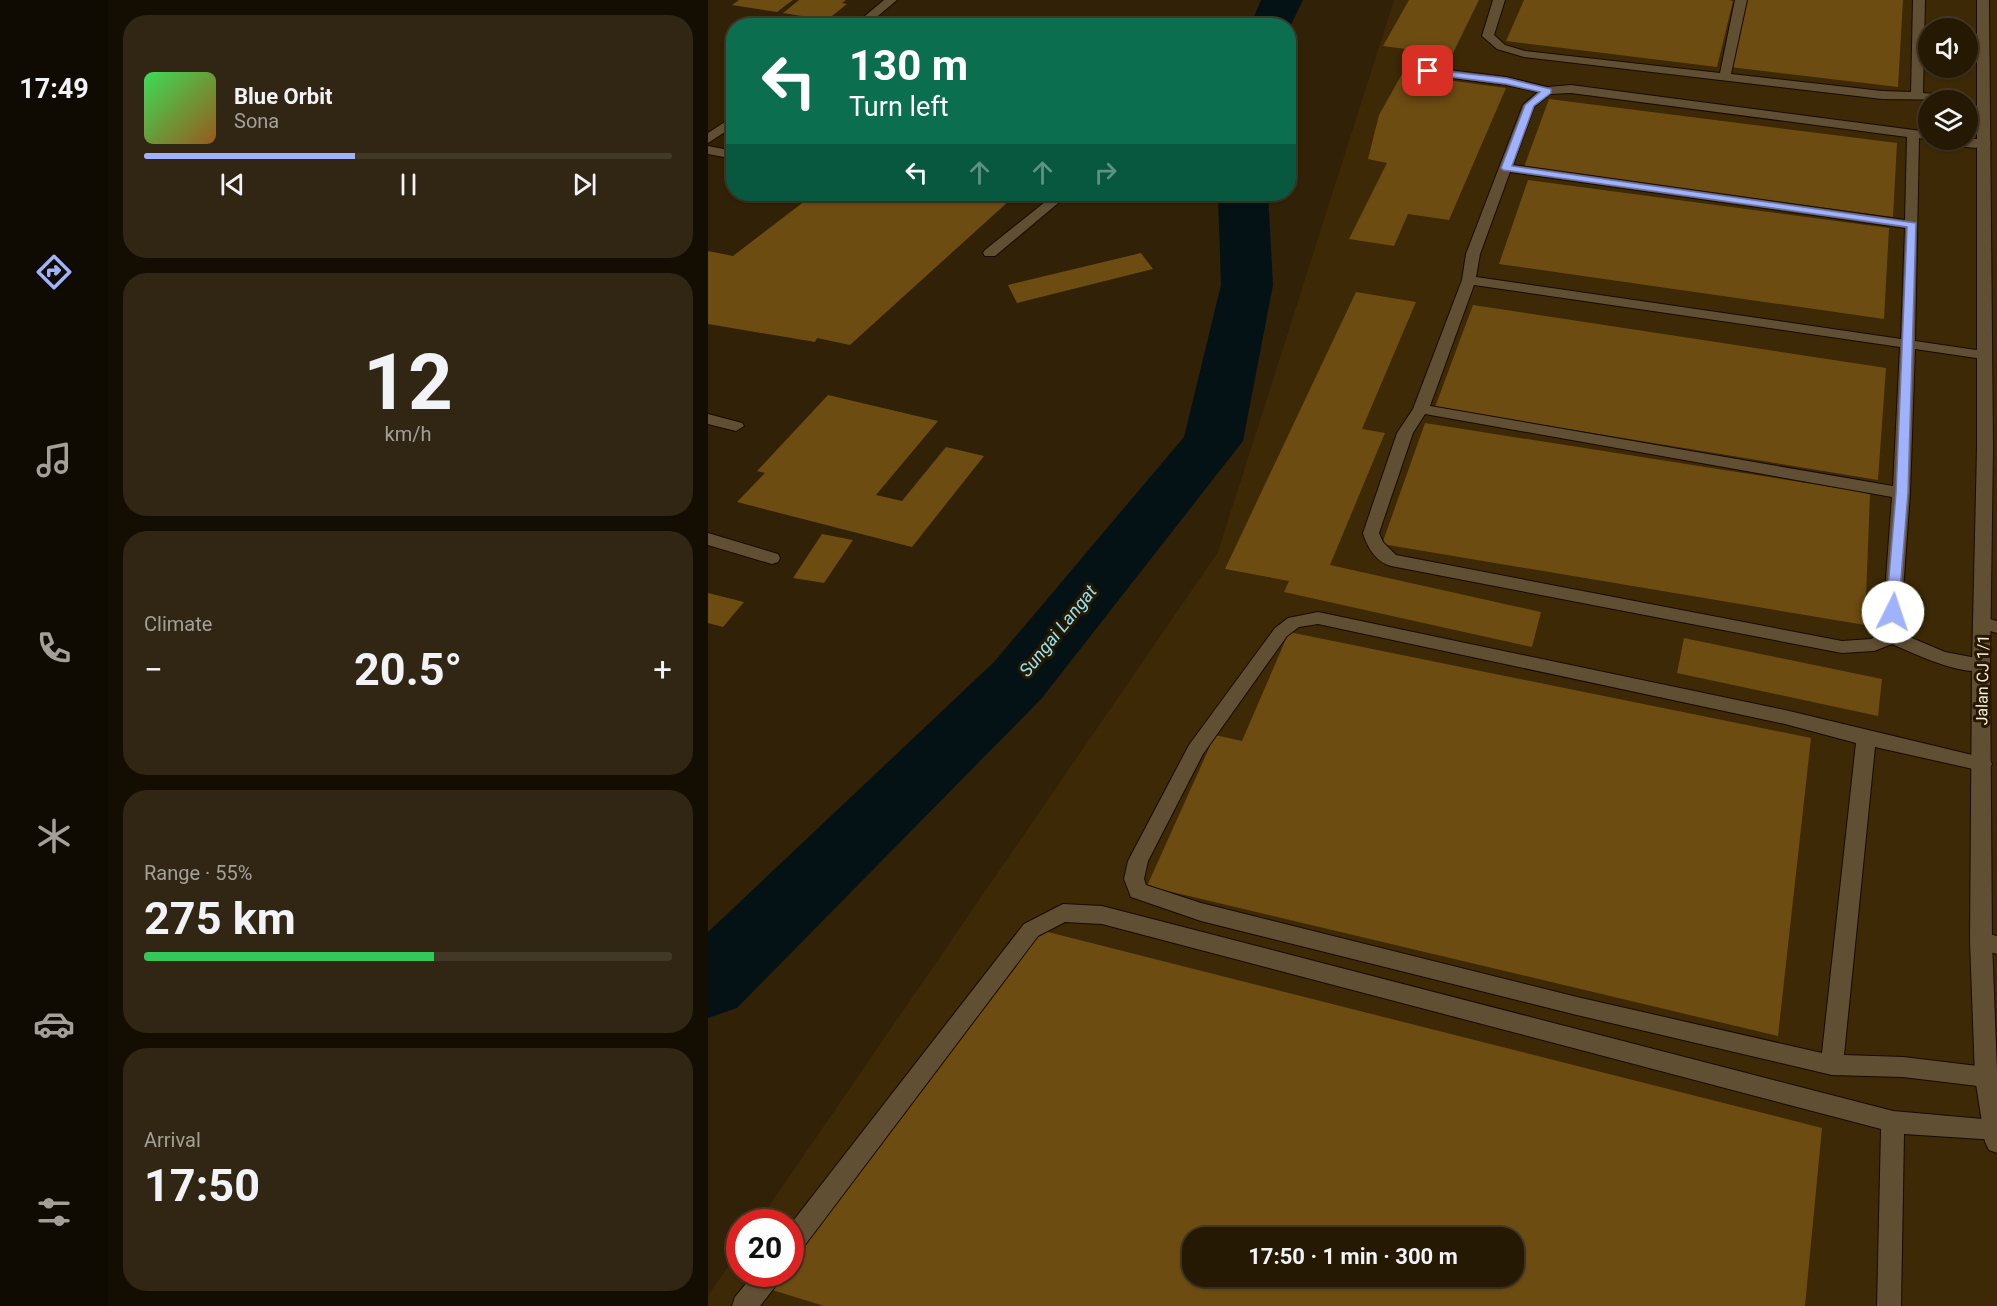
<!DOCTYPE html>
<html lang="en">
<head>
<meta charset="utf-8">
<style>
  body { margin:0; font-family:Roboto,sans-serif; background:#312613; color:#f1f3f6; height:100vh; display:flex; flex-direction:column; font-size:22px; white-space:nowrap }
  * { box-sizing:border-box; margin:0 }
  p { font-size:20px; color:#a3a09a }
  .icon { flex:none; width:33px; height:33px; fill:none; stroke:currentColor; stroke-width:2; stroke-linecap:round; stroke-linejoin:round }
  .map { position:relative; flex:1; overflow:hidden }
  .panel { display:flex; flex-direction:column; gap:15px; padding:15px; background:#140e02; width:600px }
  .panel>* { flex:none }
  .hud { position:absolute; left:18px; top:18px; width:570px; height:183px; border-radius:24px; box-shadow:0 2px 4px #0004,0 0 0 2px #423826; background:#0b6e4f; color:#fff; overflow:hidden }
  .fabs { position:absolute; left:1210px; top:18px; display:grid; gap:12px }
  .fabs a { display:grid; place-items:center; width:60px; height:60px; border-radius:50%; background:#251904; box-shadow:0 2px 4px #0004,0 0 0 2px #423826; font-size:30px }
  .speed { position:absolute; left:18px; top:1209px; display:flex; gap:12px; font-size:30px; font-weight:700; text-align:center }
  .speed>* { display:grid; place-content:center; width:78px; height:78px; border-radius:50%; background:#251904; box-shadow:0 2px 4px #0004,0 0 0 2px #423826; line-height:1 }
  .speed .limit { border:9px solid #d22; background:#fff; color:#111 }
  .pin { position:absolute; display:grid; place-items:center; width:51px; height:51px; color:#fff; margin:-26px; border-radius:12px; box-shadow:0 3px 9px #0006 }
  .me { position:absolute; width:66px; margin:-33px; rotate:4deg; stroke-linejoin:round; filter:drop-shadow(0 0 4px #0008) }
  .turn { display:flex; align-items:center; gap:21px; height:126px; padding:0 24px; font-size:27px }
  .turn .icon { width:78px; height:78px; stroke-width:2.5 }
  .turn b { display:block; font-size:42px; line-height:51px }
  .lanes { display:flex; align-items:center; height:57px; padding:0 24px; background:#0003; justify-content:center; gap:30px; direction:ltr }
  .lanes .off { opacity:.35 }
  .big { font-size:45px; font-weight:700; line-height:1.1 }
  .panel .card { flex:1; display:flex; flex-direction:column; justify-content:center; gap:9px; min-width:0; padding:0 21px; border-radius:24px; background:#312613 }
  .panel .dial { align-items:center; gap:0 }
  .dial b { font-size:78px; line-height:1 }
  .song { display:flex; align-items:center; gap:18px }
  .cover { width:72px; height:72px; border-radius:9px; background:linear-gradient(135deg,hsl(130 70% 55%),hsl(30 70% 35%)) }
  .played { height:6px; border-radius:3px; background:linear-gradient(90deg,#a1b2fd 40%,#423826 40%) }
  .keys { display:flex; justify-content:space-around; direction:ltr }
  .heat { display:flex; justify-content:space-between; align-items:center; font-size:33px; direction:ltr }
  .charge { height:9px; border-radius:4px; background:linear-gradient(90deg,#34c759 55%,#423826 0) }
  .trip { position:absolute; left:474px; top:1227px; width:342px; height:60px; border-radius:24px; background:#251904; box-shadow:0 2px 4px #0004,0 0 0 2px #423826; font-weight:700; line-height:60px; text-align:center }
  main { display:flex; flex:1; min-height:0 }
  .tabs { display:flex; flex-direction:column; width:108px; justify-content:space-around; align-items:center; background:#0f0a02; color:#a3a09a }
  .tabs .icon { width:42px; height:42px }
  .tabs .active { color:#a1b2fd }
  .tabs b { font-size:27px; color:#f1f3f6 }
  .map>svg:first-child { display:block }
  .built { fill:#3d2905; fill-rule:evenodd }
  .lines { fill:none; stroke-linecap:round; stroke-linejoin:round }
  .river { fill:#051215; fill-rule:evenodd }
  .building { fill:#6d4c12; fill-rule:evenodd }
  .service-casing { stroke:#190a00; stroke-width:2 }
  .minor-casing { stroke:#190a00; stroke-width:2 }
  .service { fill:#614f34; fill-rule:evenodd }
  .minor { fill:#614f34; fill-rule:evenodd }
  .route { fill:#a1b2fd; stroke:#6974a4; stroke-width:1.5 }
  .labels { text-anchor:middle; stroke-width:6; stroke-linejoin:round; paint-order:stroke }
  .street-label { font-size:16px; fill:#fcf2e2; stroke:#271800 }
  .water-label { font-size:18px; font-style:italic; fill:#94e1f5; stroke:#271800 }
</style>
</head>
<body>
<main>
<nav class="tabs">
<b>17:49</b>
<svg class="icon active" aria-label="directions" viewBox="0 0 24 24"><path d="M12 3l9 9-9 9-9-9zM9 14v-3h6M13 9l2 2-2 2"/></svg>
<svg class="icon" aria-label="music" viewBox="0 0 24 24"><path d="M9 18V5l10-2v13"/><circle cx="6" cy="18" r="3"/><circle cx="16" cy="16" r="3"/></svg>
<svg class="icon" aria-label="phone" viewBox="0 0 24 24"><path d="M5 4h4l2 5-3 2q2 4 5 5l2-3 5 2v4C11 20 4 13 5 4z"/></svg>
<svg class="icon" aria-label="climate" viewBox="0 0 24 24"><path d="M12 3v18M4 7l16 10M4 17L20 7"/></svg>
<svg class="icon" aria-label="car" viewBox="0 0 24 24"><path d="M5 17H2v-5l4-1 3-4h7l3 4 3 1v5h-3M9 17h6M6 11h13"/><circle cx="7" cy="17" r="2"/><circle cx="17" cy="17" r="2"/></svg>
<svg class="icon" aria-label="filters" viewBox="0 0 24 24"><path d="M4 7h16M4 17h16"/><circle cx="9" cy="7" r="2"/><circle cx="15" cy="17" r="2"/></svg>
</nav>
<section class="panel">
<div class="card">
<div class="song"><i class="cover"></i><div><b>Blue Orbit</b><p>Sona</p></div></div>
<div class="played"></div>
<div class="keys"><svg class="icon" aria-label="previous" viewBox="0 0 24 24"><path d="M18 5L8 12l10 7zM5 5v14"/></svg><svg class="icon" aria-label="pause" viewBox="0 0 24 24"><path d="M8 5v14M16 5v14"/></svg><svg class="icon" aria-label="next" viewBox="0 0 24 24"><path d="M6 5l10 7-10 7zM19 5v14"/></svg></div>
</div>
<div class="card dial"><b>12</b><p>km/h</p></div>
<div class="card"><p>Climate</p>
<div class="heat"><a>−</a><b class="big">20.5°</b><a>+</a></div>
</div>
<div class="card"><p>Range · 55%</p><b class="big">275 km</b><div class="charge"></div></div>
<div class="card"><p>Arrival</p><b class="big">17:50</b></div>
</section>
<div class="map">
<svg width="1289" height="1306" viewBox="0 0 1289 1306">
  <rect width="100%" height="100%" fill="#312106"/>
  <path class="built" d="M686,0H1289V1306H0V1296L31,1250L32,1274H82V1222H50L510,552ZM1221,28H1260V68H1221ZM1221,100H1260V140H1221ZM484,1238H806V1276H484Z"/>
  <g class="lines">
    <path class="river" d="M553,0H595L580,31V26H542Z
      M510,194H560L565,285L535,441L334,698L29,1008L0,1018V932L286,662L476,437L513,285Z"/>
  </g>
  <path class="building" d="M31,0H85L69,12L24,5Z
    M91,0H138L134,3L139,4L119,20L75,13Z
    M701,0H771L744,55L675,46Z
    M816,0H1021L1025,1L1009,67L798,41Z
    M1035,0H1195L1190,87L1022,67Z
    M694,74L798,88L741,220L700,214L686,246L641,239L679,163L660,159L671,115Z
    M841,99L1189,143L1185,217L816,167Z
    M820,180L1181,228L1176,319L791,264Z
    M106,194H292L288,197L302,200L142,345L109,338L107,342L0,324V251L25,256Z
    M433,253L445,269L309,303L300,285Z
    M648,292L708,302L654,429L677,433L622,565L833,612L824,647L576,592L581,581L517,569Z
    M765,305L1178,368L1170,480L727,407Z
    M120,395L230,421L168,495L194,501L238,447L276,456L204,547L29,502L57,473L49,471Z
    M717,423L1162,493L1157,625L674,544Z
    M114,534L145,540L116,583L85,578Z
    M0,593L36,602L15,627L0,623Z
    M581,632L1103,738L1070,1036L439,886L507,735L534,741Z
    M976,638L1174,679L1170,716L969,673Z
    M332,930L1114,1128L1097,1306H116L58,1288L69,1274H82V1256ZM484,1238H806V1276H484Z"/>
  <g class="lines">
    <defs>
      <path id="service" d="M785,0H797L786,35L797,45L817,51L1012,73L1027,0H1039L1023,74L1174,91L1203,92L1205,0H1217L1215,93L1249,96L1255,100L1174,99L816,57L789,49L774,36Z
        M701,65L798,77L839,87L863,85L1221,132L1222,140L1211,138L1207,341L1275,351L1282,355L1275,359L1207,349L1202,493L1192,633L1237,652L1279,660L1282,665L1279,670C1255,677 1207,654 1184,644L1166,651L1134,653L683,566C668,562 659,547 655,533L689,433L705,409L754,280L758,254L815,105L830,92L798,85L697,72V66ZM863,93L1199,137L1197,220L805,165L826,107L842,94ZM802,172L1197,228L1193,339L768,277L772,254ZM766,285L1192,347L1185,486L722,406ZM717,414L1184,497L1174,633L1163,639L1134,641L688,555L675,542L671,533L705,433Z
        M1260,138L1277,140L1283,144C1275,151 1245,147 1237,140Z
        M0,146L26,151V159L0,154Z
        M347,194H361L287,256H277L275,253L277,250Z
        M0,414L34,423L36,426L28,431L0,424Z
        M0,533L70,554L72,558L70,562L64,564L0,545Z
        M610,612L1077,710L1281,759L1284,764L1281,769L1274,771L1167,747L1136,1055L1195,1057L1278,1067L1286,1070L1289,1076L1286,1084L1278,1087L1195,1077L1124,1075L869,1015L493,921L423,897L416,879L420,861L481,745L567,628L580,618ZM610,624L1077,724L1148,743L1114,1053L869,997L493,903L438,885L436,879L440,861L495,754L579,636L591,627Z
        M1274,617L1289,621V633L1268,627L1265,623L1268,619Z
        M355,904L394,906L1185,1111L1286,1120L1289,1122V1140L1196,1134L1193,1306H1169L1173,1129L394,924L357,922L330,936L91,1253L82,1257V1225L316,924Z
        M1273,932L1289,936V954L1266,947L1262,941L1266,935Z
        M46,1274H73L70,1283L52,1306H24L27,1297Z"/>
      <path id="minor" d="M176,0H189L158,26H145Z
        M1269,0H1281L1285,448L1282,665L1284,941L1289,1071V1153L1281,1150L1277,1142L1267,1077L1262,941L1264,665L1269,448Z
        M26,116V126L0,143V133Z"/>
    </defs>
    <use href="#service" class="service-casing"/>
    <use href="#minor" class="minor-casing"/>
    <use href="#service" class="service"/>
    <use href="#minor" class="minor"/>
  </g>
  <path class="route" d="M717,69L798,78L843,89V93L826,106L804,166L1208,223L1200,493L1190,616L1185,617L1178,612L1188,493L1199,227L795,170L793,168L817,105L832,92L798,84L720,74L717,73Z"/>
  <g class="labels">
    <g class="street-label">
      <text transform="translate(1274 680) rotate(-89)" y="6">Jalan CJ 1/1</text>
    </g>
    <g class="water-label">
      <text transform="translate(350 631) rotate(-51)" y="6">Sungai Langat</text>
    </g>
  </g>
</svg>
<div class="fabs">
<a><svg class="icon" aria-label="sound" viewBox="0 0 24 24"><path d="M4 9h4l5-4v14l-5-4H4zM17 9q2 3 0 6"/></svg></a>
<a><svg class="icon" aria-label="layers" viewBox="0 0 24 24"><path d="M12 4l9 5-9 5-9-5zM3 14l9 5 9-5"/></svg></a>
</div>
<div class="speed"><div class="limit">20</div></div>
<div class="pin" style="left:720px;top:71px;background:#d93025"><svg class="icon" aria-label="arrive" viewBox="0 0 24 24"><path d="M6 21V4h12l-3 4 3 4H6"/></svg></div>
<svg class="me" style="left:1185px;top:612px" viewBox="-20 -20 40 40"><circle r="19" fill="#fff"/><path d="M0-13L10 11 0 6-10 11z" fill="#a1b2fd"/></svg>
<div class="trip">17:50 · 1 min · 300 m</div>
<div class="hud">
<div class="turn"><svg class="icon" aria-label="left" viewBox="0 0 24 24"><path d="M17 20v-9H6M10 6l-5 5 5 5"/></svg><div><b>130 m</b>Turn left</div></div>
<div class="lanes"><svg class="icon" aria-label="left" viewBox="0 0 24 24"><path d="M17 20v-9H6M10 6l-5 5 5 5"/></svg><svg class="icon off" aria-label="ahead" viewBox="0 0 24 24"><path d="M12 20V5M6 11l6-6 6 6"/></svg><svg class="icon off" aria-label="ahead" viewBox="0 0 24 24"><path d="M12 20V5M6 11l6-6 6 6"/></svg><svg class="icon off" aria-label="right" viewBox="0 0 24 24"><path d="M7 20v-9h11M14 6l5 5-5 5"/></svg></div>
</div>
</div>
</main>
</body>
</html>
